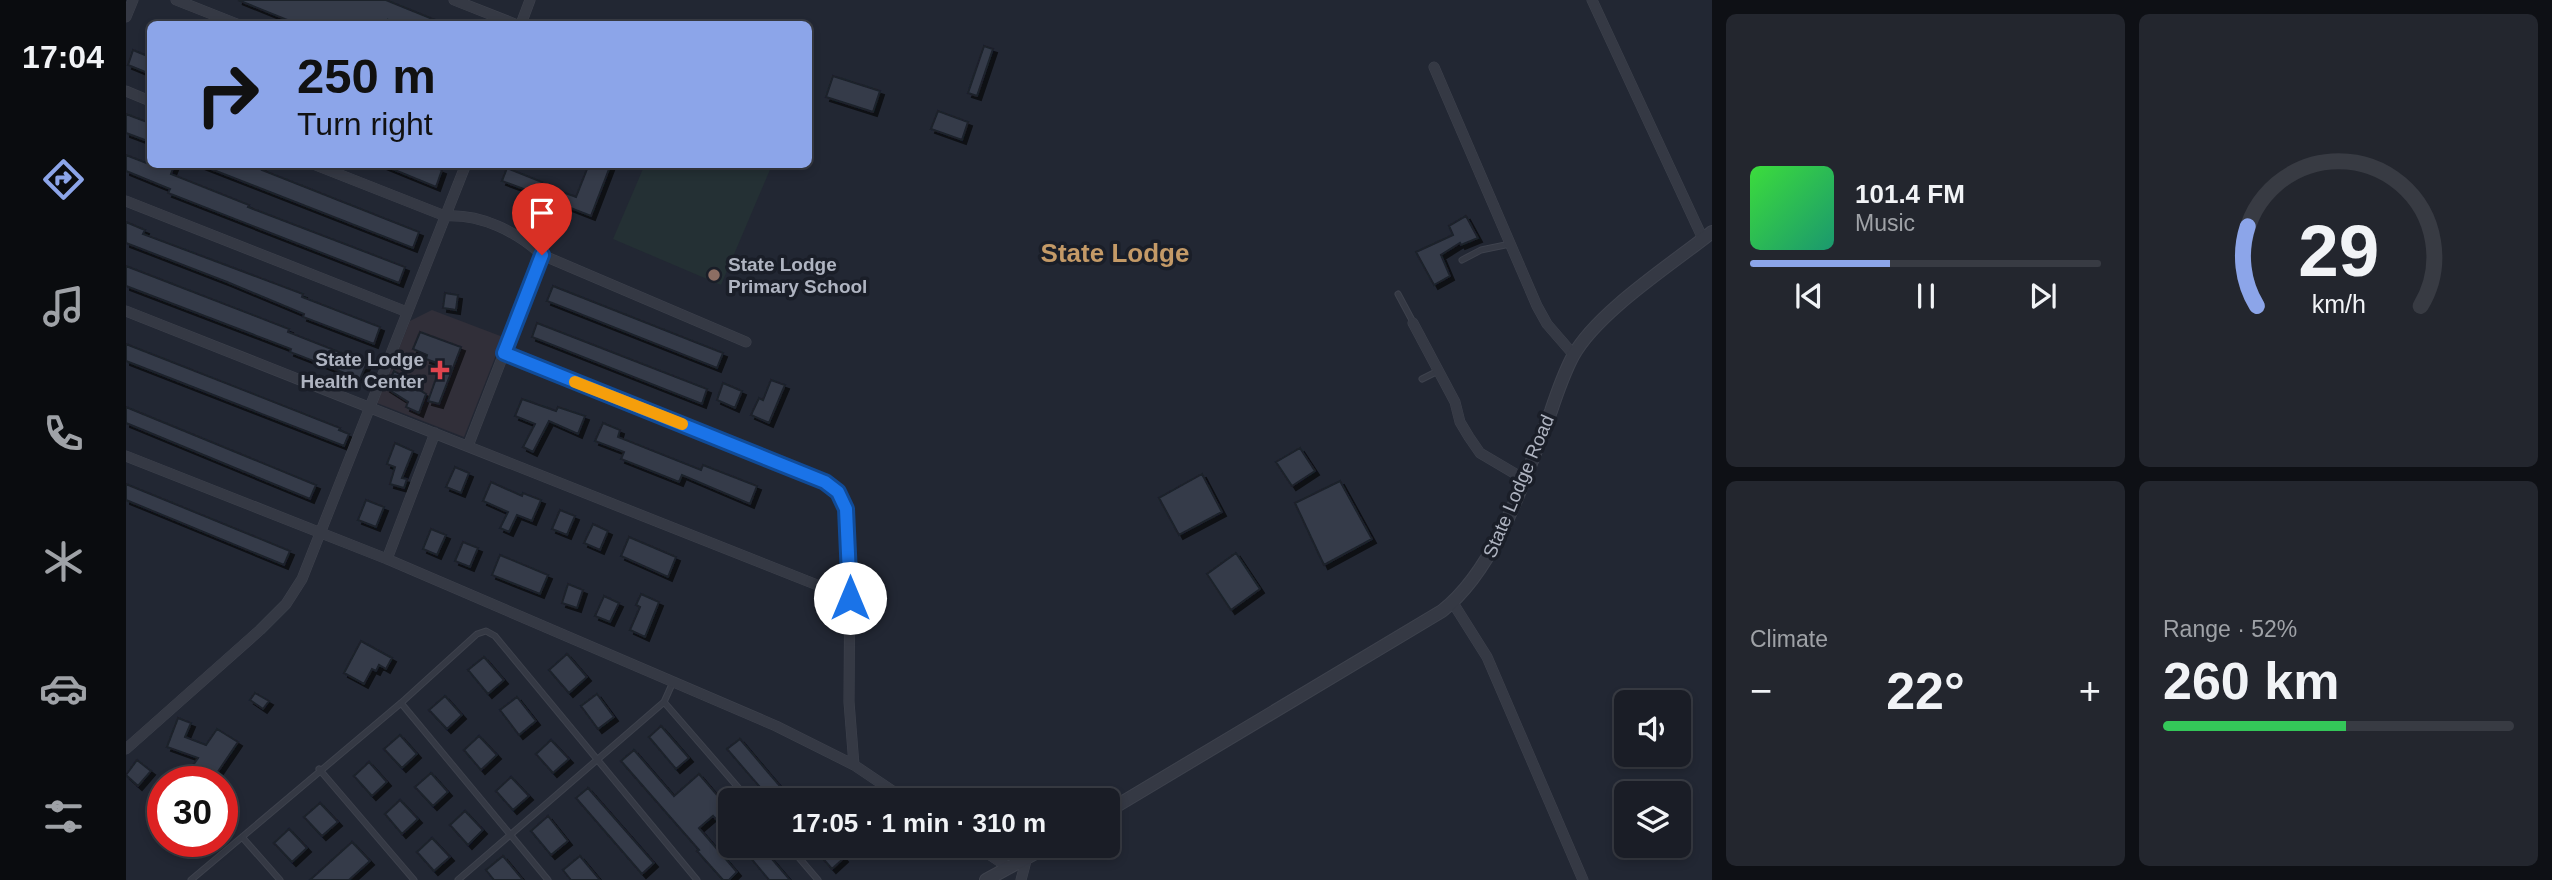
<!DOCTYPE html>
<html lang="en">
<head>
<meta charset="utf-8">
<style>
  body { margin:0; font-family:Helvetica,sans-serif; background:#23262e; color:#f1f3f6; height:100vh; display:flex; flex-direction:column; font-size:26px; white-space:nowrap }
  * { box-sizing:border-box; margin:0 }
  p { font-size:23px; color:#9fa2a7 }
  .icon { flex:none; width:38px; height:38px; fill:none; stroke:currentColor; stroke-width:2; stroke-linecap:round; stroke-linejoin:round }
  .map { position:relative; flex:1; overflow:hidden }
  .panel { display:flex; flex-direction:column; gap:14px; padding:14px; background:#0e1015; width:840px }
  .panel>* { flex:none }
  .top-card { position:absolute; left:21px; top:21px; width:665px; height:147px; border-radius:10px; box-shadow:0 4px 10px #0003,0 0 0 2px #383b43; background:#8ca5e9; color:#111; overflow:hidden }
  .fabs { position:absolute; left:1488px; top:690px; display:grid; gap:14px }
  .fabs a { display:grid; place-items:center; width:77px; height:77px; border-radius:10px; background:#1a1d26; box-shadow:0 4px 10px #0003,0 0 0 2px #383b43; font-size:35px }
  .speed { position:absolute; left:21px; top:766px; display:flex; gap:14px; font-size:35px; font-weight:700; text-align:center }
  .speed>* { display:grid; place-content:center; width:91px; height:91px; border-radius:50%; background:#1a1d26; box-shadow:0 4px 10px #0003,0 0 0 2px #383b43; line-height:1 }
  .speed .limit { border:10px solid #d22; background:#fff; color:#111 }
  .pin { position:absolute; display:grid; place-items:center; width:60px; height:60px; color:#fff; margin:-72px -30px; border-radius:50% 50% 50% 0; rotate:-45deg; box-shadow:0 0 7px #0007 }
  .pin .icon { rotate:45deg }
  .me { position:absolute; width:77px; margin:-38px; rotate:0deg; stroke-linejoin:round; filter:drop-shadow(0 0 5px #0008) }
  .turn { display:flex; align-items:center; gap:24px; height:147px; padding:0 35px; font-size:32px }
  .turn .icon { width:91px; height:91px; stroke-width:2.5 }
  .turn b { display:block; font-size:49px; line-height:60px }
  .big { font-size:52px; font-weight:700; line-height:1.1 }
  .panel .tile { flex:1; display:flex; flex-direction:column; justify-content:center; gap:10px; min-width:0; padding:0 24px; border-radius:10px; background:#23262e }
  .panel .dial { align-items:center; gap:0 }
  .dial svg { height:182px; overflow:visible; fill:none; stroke:#383b43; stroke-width:7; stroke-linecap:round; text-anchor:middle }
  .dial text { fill:#f1f3f6; stroke:none }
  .song { display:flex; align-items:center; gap:21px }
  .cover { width:84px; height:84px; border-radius:10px; background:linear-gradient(135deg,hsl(120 70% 55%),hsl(160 70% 35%)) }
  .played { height:7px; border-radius:4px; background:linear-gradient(90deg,#8ca5e9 40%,#383b43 40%) }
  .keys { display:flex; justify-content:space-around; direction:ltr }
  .heat { display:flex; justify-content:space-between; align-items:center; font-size:38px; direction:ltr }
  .charge { height:10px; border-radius:5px; background:linear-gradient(90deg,#34c759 52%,#383b43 0) }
  .panel .tiles { flex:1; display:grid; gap:14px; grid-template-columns:repeat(2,1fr) }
  .trip { position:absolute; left:592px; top:788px; width:402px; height:70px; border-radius:10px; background:#1a1d26; box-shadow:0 4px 10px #0003,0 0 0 2px #383b43; font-weight:700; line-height:70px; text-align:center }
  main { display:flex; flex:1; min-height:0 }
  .dock { display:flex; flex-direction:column; width:126px; justify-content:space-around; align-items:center; background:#0a0c0f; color:#9fa2a7 }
  .dock .icon { width:49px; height:49px }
  .dock .selected { color:#8ca5e9 }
  .dock b { font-size:32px; color:#f1f3f6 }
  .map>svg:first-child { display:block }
  .medical { fill:#312f39 }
  .green { fill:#243034 }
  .building { fill:#343b49; stroke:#1c202a; stroke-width:2; filter:url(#shadow) }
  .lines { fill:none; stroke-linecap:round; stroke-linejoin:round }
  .service-casing { stroke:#3e424d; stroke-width:7 }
  .minor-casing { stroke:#3e424d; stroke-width:11 }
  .tertiary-casing { stroke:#3e424d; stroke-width:14 }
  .service { stroke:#353944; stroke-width:5 }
  .minor { stroke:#353944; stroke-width:10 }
  .tertiary { stroke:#353944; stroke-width:12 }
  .route-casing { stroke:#114b97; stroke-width:18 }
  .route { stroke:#1a73e8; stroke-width:12 }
  .slow { stroke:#f59e0b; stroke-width:12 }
  .education-dot { fill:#8d6e63; stroke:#1a1e28; stroke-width:2.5 }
  .health-dot { fill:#e0444e; stroke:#1a1e28; stroke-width:2.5 }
  .labels { text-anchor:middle; stroke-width:7; stroke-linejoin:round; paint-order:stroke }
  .poi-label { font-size:19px; font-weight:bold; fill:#afb4c1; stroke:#1a1e28; text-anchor:start }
  .street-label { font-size:19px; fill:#afb4c1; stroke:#1a1e28 }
  .district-label { font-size:26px; font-weight:bold; fill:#c49a67; stroke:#1a1e28 }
</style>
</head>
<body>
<main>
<nav class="dock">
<b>17:04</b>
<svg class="icon selected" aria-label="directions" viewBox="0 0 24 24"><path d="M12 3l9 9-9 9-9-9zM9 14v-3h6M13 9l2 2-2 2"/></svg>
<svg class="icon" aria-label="music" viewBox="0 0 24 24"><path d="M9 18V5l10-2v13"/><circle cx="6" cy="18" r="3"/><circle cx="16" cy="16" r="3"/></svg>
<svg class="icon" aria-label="phone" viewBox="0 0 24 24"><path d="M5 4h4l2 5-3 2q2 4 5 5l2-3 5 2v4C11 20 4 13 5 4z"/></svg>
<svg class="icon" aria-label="climate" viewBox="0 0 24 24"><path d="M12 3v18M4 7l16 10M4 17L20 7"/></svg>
<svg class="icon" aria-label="car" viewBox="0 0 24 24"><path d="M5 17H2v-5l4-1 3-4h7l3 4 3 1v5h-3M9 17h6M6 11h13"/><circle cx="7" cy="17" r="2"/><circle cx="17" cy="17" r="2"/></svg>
<svg class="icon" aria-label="filters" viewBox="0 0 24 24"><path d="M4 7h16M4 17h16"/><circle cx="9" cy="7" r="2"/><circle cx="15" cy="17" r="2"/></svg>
</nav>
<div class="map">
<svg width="1586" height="880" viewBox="0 0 1586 880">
  <defs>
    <filter id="shadow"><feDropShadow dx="4" dy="4" stdDeviation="0" flood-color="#0009"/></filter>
  </defs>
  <rect width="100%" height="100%" fill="#222733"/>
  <path class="medical" d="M306,310L377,337L338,437L251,403L284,321Z"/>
  <path class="green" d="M519,164L646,165L595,285L487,239Z"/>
  <path class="building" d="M112,0H260L319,24H274L262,20V24H171Z
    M858,46L867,49L851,96L842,93Z
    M7,50L24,57V74L2,65Z
    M707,76L754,91L747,112L700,97Z
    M812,111L842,122L836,140L805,129Z
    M0,114L24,123V142L0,133Z
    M0,155L23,164H49L45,174L123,205L122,207L279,267L273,283L42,193L44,189L0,171Z
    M72,164H128L137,168L136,170L293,232L287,248Z
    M254,164H301L316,170L310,187Z
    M463,164H485L465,216L429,202L434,191L450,197Z
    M381,168L416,182L411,194L376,181Z
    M1340,216L1352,238L1335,245L1334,243L1315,255L1324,276L1308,285L1290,252L1327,235L1323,226Z
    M0,222L19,230L17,234L177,294L176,297L254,327L248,344L177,317L178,314L101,282L0,243Z
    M0,266L163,329L162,332L241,363L234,379L164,352L165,349L0,286Z
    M427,286L597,353L591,368L421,301Z
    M319,293L332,295L330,310L317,308Z
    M411,323L581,389L576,404L406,337Z
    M294,332L335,347L313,404L302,401L312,373L308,372L311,363L300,359L301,355L287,349Z
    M0,344L214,428L213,430L223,434L218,446L0,361Z
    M268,371L278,377L277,380L300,394L293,413L280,407L282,402L260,388Z
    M645,380L659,385L643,423L625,415L633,398L637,400Z
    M597,383L616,391L609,408L591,400Z
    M396,399L430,411L432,407L459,416L452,434L423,421L407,452L397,447L409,424L389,416Z
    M0,407L190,485L184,499L0,423Z
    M477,423L494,430L492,437L575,470L577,465L631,486L624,504L556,475L553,482L495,459L498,452L469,441Z
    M269,443L287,451L276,478L281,479L278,488L264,484L269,467L261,464Z
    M1174,448L1189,471L1166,486L1150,462Z
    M329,467L343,473L335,493L320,487Z
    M1076,474L1096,512L1053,535L1033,498Z
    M1214,481L1246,539L1198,565L1169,503Z
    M365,482L396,496L397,493L415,500L406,521L391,515L383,532L374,528L382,512L357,501Z
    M0,484L164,551L158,565L0,500Z
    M240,500L258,507L250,527L232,520Z
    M434,510L449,516L441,535L426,529Z
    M467,524L482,531L474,550L458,543Z
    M305,529L320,535L311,555L297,549Z
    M503,537L550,557L542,577L495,556Z
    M337,542L352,548L344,567L329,561Z
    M1110,553L1134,589L1105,610L1081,574Z
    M374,555L422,575L414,594L366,575Z
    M442,584L457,590L451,608L436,603Z
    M515,594L533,602L519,637L504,630L514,607L510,605Z
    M478,596L493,603L484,622L469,616Z
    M235,641L266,658L260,669L253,665L250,671L246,669L238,684L218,673Z
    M441,654L461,677L443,693L423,670Z
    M358,657L378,680L362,694L342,670Z
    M129,693L143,701L137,709L124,700Z
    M471,694L488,717L472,729L455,706Z
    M319,696L336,715L321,729L303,710Z
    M391,697L410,721L393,735L374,710Z
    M52,718L65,723L59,737L80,745L91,729L112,742L85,782H81L63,771L72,758L41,747Z
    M535,726L563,758L550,769L523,737Z
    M274,735L291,754L276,768L258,749Z
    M353,736L371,755L355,770L338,750Z
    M614,739L641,771L666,800H645L640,794L601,749Z
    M425,740L443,759L427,773L410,754Z
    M508,750L548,796L573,774L604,810V834L587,816L573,828L611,872L603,880H597L571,851L573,850L495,761Z
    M11,760L25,771L12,786L0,775Z
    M243,762L261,782L246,796L228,776Z
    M305,773L322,792L307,806L289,787Z
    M385,777L403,796L387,810L370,791Z
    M462,788L528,863L516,874L450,798Z
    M274,800L292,819L276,834L259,814Z
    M194,803L212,822L196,836L178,817Z
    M339,811L357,830L342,845L324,825Z
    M422,816L442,841L425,855L405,831Z
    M163,829L181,848L166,862L148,843Z
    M306,838L324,857L308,871L291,852Z
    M226,842L244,861L223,880H184Z
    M614,845H634L664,880H643Z
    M685,845H707L718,858L706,869Z
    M377,856L397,880H368L360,870Z
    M454,856L474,880H445L437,870Z"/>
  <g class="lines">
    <defs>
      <path id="service" d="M1336,260L1355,250L1384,244
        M1272,294L1287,322
        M1296,379L1312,371
        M538,702L623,800
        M275,703L422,880
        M193,769L288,880
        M116,837L154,880
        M662,845L692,880
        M65,880L275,703L351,634L360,631L369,636L571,880
        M332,880L538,702L547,682"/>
      <path id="minor" d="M50,0L111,24
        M328,0L389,24
        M1466,0L1577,239
        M0,17L7,0
        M395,24L404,0
        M1308,67L1411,306L1421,324L1447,354
        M0,91L24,101
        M187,164L319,216C355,214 390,231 416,255L620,342
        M0,201L281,312
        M0,311L724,598
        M1287,323L1329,402L1334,422L1343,437L1354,453L1398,479
        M378,353L699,482L712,492L721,509L724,552L723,702L728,765
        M342,446L416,255
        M0,456L261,559L650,726L728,765L780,800
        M261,559L309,433
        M1327,603L1361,657L1457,880
        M0,749L134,630L160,604L176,579L340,164
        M849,845L882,867
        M895,880L901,857"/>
      <path id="tertiary" d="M982,811L1316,611C1371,568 1400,475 1425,411C1431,393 1438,373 1447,356C1471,312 1546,264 1586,232
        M860,880L924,845"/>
    </defs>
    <use href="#service" class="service-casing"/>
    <use href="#minor" class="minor-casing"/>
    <use href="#tertiary" class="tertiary-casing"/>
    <use href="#service" class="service"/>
    <use href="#minor" class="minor"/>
    <use href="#tertiary" class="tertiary"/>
  </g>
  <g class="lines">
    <defs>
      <path id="route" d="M416,255L378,353L699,482L712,492L720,509L724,598"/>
    </defs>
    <use href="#route" class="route-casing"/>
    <use href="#route" class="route"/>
    <path class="slow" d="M449,382L556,424"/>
  </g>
  <circle class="education-dot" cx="588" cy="275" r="7"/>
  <path class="health-dot" d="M310.5 359.5h7v7h7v7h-7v7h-7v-7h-7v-7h7z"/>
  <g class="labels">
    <g class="poi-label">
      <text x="602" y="271">State Lodge<tspan x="602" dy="22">Primary School</tspan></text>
      <text x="298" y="366" text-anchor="end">State Lodge<tspan x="298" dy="22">Health Center</tspan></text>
    </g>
    <g class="street-label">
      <text transform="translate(1392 486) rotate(-67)" y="7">State Lodge Road</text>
    </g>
    <g class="district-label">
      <text x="989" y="262">State Lodge</text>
    </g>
  </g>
</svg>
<div class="fabs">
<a><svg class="icon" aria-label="sound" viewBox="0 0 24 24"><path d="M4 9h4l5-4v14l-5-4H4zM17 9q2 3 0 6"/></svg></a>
<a><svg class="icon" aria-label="layers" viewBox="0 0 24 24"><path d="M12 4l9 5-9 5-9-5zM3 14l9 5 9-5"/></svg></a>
</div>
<div class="speed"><div class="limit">30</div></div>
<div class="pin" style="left:416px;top:255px;background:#d93025"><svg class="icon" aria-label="arrive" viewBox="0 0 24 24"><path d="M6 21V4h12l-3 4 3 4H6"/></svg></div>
<svg class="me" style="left:724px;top:598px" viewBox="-20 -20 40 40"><circle r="19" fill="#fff"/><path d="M0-13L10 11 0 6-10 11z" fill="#1a73e8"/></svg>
<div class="trip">17:05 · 1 min · 310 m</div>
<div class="top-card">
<div class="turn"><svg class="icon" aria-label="right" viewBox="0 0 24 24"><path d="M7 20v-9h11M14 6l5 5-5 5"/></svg><div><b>250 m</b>Turn right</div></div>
</div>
</div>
<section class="panel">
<div class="tiles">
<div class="tile">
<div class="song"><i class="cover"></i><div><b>101.4 FM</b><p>Music</p></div></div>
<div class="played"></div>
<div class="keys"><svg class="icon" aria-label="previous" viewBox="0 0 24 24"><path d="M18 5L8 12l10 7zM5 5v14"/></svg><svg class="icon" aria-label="pause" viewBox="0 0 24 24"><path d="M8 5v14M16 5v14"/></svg><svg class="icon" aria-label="next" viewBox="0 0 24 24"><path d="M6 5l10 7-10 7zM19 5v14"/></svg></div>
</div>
<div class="tile dial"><svg viewBox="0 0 100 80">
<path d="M14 69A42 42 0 1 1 86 69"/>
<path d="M14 69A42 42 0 0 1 10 34" stroke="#8ca5e9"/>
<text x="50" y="56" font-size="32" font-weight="700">29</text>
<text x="50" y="72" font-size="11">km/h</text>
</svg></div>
<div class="tile"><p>Climate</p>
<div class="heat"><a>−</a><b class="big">22°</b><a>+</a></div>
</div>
<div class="tile"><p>Range · 52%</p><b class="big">260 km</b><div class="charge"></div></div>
</div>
</section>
</main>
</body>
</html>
